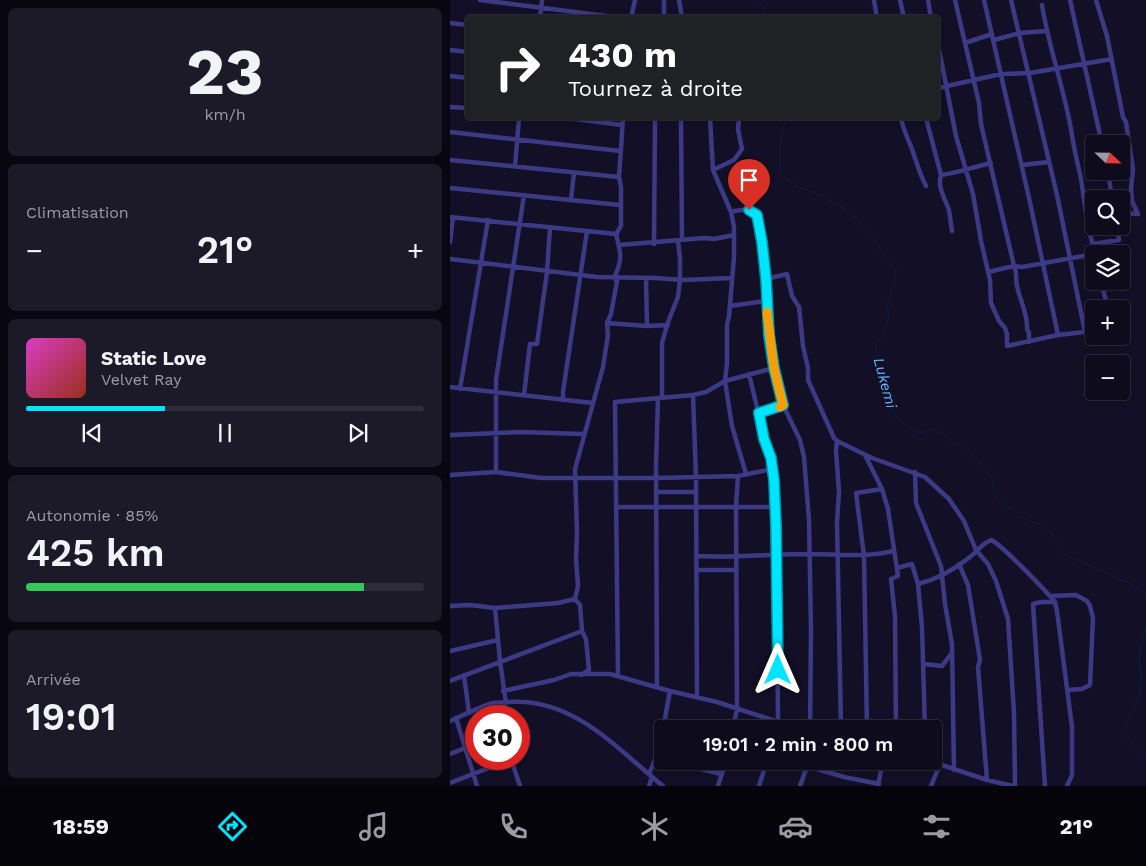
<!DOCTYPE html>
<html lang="fr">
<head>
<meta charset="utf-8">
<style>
  body { margin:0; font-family:"Work Sans",sans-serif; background:#1c1929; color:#f1f3f6; height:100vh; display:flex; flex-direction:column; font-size:19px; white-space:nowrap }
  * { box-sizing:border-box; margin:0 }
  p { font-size:16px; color:#9b9ba3 }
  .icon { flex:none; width:28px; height:28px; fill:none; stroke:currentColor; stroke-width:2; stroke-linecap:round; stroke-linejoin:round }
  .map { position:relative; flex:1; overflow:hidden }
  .drawer { display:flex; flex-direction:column; gap:8px; padding:8px; background:#08060f; width:450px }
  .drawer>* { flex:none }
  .top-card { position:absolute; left:15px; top:15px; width:475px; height:105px; border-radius:5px; box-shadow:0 2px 8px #0003,0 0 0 1px #2e2b3b; background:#202124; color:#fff; overflow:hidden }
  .needle { width:32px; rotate:112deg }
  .tools { position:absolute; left:635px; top:135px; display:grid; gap:10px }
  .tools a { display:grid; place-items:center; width:45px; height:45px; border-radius:5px; background:#0e0b1c; box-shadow:0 2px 8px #0003,0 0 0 1px #2e2b3b; font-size:25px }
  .speed { position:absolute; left:15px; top:705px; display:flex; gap:10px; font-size:25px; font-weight:700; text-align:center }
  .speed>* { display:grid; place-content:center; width:65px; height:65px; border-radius:50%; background:#0e0b1c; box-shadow:0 2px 8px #0003,0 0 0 1px #2e2b3b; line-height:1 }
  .speed .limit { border:8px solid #d22; background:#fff; color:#111 }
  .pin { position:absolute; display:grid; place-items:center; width:42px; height:42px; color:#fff; margin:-51px -21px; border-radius:50% 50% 50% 0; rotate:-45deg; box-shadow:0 0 5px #0007 }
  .pin .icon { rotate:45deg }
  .me { position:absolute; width:55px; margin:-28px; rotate:0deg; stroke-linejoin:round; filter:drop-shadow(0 0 4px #0008) }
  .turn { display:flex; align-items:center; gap:18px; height:105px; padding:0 20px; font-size:22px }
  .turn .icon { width:65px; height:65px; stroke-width:2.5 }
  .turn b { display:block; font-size:35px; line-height:42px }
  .big { font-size:38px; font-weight:600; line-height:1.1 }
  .drawer .widget { flex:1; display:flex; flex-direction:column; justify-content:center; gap:8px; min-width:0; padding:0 18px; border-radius:8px; background:#1c1929 }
  .drawer .dial { align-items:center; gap:0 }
  .dial b { font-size:65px; line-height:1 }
  .song { display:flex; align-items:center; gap:15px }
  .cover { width:60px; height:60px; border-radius:8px; background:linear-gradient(135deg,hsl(310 70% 55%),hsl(10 70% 35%)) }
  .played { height:5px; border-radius:2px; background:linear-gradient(90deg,#00e5ff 35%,#2e2b3b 35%) }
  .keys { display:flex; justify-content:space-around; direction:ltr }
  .heat { display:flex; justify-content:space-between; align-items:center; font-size:28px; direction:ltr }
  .charge { height:8px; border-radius:4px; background:linear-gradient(90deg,#34c759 85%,#2e2b3b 0) }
  .trip { position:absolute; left:204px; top:720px; width:288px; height:50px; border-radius:5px; background:#0e0b1c; box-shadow:0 2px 8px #0003,0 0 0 1px #2e2b3b; font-weight:600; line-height:50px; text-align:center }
  .tab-bar { display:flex; height:80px; justify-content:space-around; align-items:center; background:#06040b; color:#9b9ba3 }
  .tab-bar .icon { width:35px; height:35px }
  .tab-bar .active { color:#00e5ff }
  .tab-bar b { font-size:22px; color:#f1f3f6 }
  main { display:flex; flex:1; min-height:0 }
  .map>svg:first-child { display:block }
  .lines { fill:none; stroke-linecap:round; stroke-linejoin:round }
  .stream { stroke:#0a1f44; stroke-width:1 }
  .minor { stroke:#3d3a85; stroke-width:4.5 }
  .route-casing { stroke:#0095a6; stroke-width:12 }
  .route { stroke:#00e5ff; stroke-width:9 }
  .slow { stroke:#f59e0b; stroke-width:9 }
  .labels { text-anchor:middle; stroke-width:5; stroke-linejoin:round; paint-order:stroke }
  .water-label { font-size:15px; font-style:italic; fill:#62b6ff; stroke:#130f26 }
</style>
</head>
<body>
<main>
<section class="drawer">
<div class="widget dial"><b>23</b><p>km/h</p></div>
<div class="widget"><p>Climatisation</p>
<div class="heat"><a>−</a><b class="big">21°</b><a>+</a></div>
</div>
<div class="widget">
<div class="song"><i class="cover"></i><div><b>Static Love</b><p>Velvet Ray</p></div></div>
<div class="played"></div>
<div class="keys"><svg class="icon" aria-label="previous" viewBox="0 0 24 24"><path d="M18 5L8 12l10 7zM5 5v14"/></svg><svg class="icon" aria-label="pause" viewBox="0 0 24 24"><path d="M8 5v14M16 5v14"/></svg><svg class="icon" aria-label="next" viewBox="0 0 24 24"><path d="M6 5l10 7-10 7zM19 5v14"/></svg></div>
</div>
<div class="widget"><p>Autonomie · 85%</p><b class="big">425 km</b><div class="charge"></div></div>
<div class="widget"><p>Arrivée</p><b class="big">19:01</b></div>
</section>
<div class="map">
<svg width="696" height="786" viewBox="0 0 696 786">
  <rect width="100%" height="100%" fill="#130f26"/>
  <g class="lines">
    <path class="stream" d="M309,0L317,18
      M337,118C328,135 330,156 330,174L346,186L374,196L407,218L446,270L444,285L437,305L439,315L436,328L426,346V361L434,380L438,401L445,416L460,429L471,433L479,429L492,434L526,458L543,478V488L546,496L551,503L564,510L569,516L592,526L600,532L612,553L679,583L696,593
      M696,630L693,636L689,660L692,679L689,697L674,728C679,741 685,749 696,757"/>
    <path class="minor" d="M30,0L172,18
      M214,0V18
      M229,0L232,18
      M424,0L427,18
      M450,0L454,18
      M478,0L481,18
      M505,0L529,103L531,124L564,266C568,274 565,278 567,286C570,301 578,314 577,329L579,333V342
      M534,0L579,198L608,335
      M561,0L607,195L635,332
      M620,0L652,144
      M646,0L657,36L673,117L676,122L683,169L681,189L682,201L688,214L671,213
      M592,5C599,49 615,91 622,135C624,150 628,164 631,179C635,204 637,230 646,254
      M90,18L92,0
      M181,18L185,0
      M0,23L18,25
      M544,40L570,33L596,31
      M515,43L542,34
      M488,44L506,136L523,194L531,241L540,280L541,303L549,321L555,328L557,334V346L608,335L644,331
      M0,50L18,52
      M0,76L18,78
      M488,88L551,74L580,73L662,59
      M0,107L18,108
      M117,118L172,125
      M231,118L232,240
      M260,118L263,170L281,212L284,227V257L279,316L277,325V363L275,381L282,426L296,474
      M451,118C453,130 459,140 463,152C467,164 470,175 476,186
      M476,118L491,175C487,188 495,198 499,210C500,217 501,224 502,231
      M0,132L170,151
      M0,160L169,177
      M572,165L599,162
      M65,166L69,118
      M263,170L284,160L292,149L288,129L289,118
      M658,171L662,199
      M491,175C508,173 523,167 541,163
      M0,188L170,205
      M121,199L124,173
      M281,212C292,209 297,209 307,215L312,242L316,279L319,335L324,368L333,405L350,440L354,457L359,520L361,630L360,729
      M0,217L166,234
      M0,242L3,217
      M204,244L205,118
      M642,244L669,240L667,226
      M169,245L254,238L264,239L284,235
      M0,259L147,277L205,278L233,280L281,278
      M538,272L564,266L572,267L644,254
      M196,278L197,326
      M316,279L337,274L342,296L349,307L353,346L358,368V380L384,438L387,441L422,458L475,477L499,499L514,521L526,550L538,564L546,581L558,619L564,713L565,786
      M651,281L658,309
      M280,306L316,301
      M157,323L197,326L218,325
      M299,374L312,428L314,439L319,450L323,469L327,571L328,722L326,729
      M0,387L143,403
      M10,389L38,220
      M74,395L80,344H87L97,272L100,227
      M243,395L246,477L247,697
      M212,397V343L218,322L228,297L230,280V259L228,241
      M113,400V392L137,231
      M309,413L333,405
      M0,435L70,432L133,434
      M387,441L386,450L389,492L387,522L391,729
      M415,455L432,489L438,509L448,576L441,579L445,616L446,729
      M46,472V380L74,195
      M465,472L466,503L491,566L495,604L502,644L504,770
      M0,475L46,472L91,478H206L288,476L323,469
      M206,492H246
      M166,507H325
      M247,556C284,558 321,554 359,554C387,554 415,558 443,551
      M509,564L518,585L530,660L528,667L537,780
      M447,568L462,564L468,584L472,627L475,729
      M247,570H287
      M468,584C488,579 504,570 520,557C527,552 531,544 541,540C550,543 597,592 605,602L607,611L622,727V775L617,786
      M600,596L626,595L637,601L640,606L643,618L640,685L632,689L617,690
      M0,606L20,605L45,608L108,603L125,599
      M45,608L50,661L56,703
      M0,651L48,640
      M474,664L492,666L501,654
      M14,675L19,713
      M131,675L139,670L136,639L132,631L130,605L125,599L128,586L126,559L127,533L125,469L153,367L158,335L157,323L161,314L167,281L164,278C173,260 171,253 166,234L171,226V187L169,177L173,118
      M168,675L165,402L243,395L256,392L275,381L324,368
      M0,681L132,631
      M207,687L206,465L208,398
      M53,691L104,680L121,674H160L220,691L267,702L350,729
      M44,703L48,716
      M6,718L27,786
      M0,721C14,715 29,707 43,703C48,702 53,703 58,702C124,697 167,749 213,786
      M213,729L220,691
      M283,729L287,709L286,506L288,476
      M417,729L414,556L406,493L432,489
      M0,754L26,744
      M61,759L70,786
      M220,761L271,774
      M480,761L537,780L563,786
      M357,766L394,777L429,784
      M199,774L209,750L212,732
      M0,783L62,759
      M428,785L433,761
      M199,786L202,777
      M268,786L276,761
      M309,786L317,761
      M350,786L359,761
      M481,786L490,764
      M595,786L583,604L591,602H605"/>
  </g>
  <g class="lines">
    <defs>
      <path id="route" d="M299,210L307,215L312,242L316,279L319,335L324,368L333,405L309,413L314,439L321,458L324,480L326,526L328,670"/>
    </defs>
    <use href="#route" class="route-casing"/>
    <use href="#route" class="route"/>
    <path class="slow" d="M317,312L324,368L333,405L330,407"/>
  </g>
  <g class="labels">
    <g class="water-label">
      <text transform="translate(435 383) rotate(75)" y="5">Lukemi</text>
    </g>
  </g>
</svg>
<div class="tools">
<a><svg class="needle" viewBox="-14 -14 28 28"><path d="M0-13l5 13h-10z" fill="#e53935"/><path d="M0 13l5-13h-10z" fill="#9b9ba3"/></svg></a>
<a><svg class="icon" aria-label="search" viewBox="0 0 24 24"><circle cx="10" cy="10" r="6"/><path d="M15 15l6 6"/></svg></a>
<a><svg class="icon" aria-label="layers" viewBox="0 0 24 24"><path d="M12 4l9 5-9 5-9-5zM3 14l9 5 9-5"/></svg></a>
<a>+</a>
<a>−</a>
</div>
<div class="speed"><div class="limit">30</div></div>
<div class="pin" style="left:299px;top:210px;background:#d93025"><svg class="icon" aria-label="arrive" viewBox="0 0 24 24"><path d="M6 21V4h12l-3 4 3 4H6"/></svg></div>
<svg class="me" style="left:328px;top:670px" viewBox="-20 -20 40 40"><path d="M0-17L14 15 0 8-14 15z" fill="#00e5ff" stroke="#fff" stroke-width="4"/></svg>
<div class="trip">19:01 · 2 min · 800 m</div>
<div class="top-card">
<div class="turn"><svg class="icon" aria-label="right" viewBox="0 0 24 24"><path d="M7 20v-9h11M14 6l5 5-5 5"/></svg><div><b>430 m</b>Tournez à droite</div></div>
</div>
</div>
</main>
<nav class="tab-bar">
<b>18:59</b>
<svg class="icon active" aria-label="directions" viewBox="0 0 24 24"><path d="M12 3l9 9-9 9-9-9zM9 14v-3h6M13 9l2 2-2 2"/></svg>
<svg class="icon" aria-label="music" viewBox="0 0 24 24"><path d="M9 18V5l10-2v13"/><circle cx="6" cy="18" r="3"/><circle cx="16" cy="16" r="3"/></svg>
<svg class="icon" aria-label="phone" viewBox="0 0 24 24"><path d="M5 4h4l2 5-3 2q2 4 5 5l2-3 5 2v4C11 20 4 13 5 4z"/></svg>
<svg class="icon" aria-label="climate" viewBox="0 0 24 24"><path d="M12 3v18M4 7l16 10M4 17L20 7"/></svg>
<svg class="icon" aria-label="car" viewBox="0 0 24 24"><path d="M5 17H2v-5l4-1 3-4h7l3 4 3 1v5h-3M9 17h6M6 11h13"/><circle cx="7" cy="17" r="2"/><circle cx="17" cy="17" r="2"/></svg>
<svg class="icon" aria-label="filters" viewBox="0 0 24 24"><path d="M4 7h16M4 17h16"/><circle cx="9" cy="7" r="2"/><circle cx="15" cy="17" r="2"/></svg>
<b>21°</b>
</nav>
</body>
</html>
